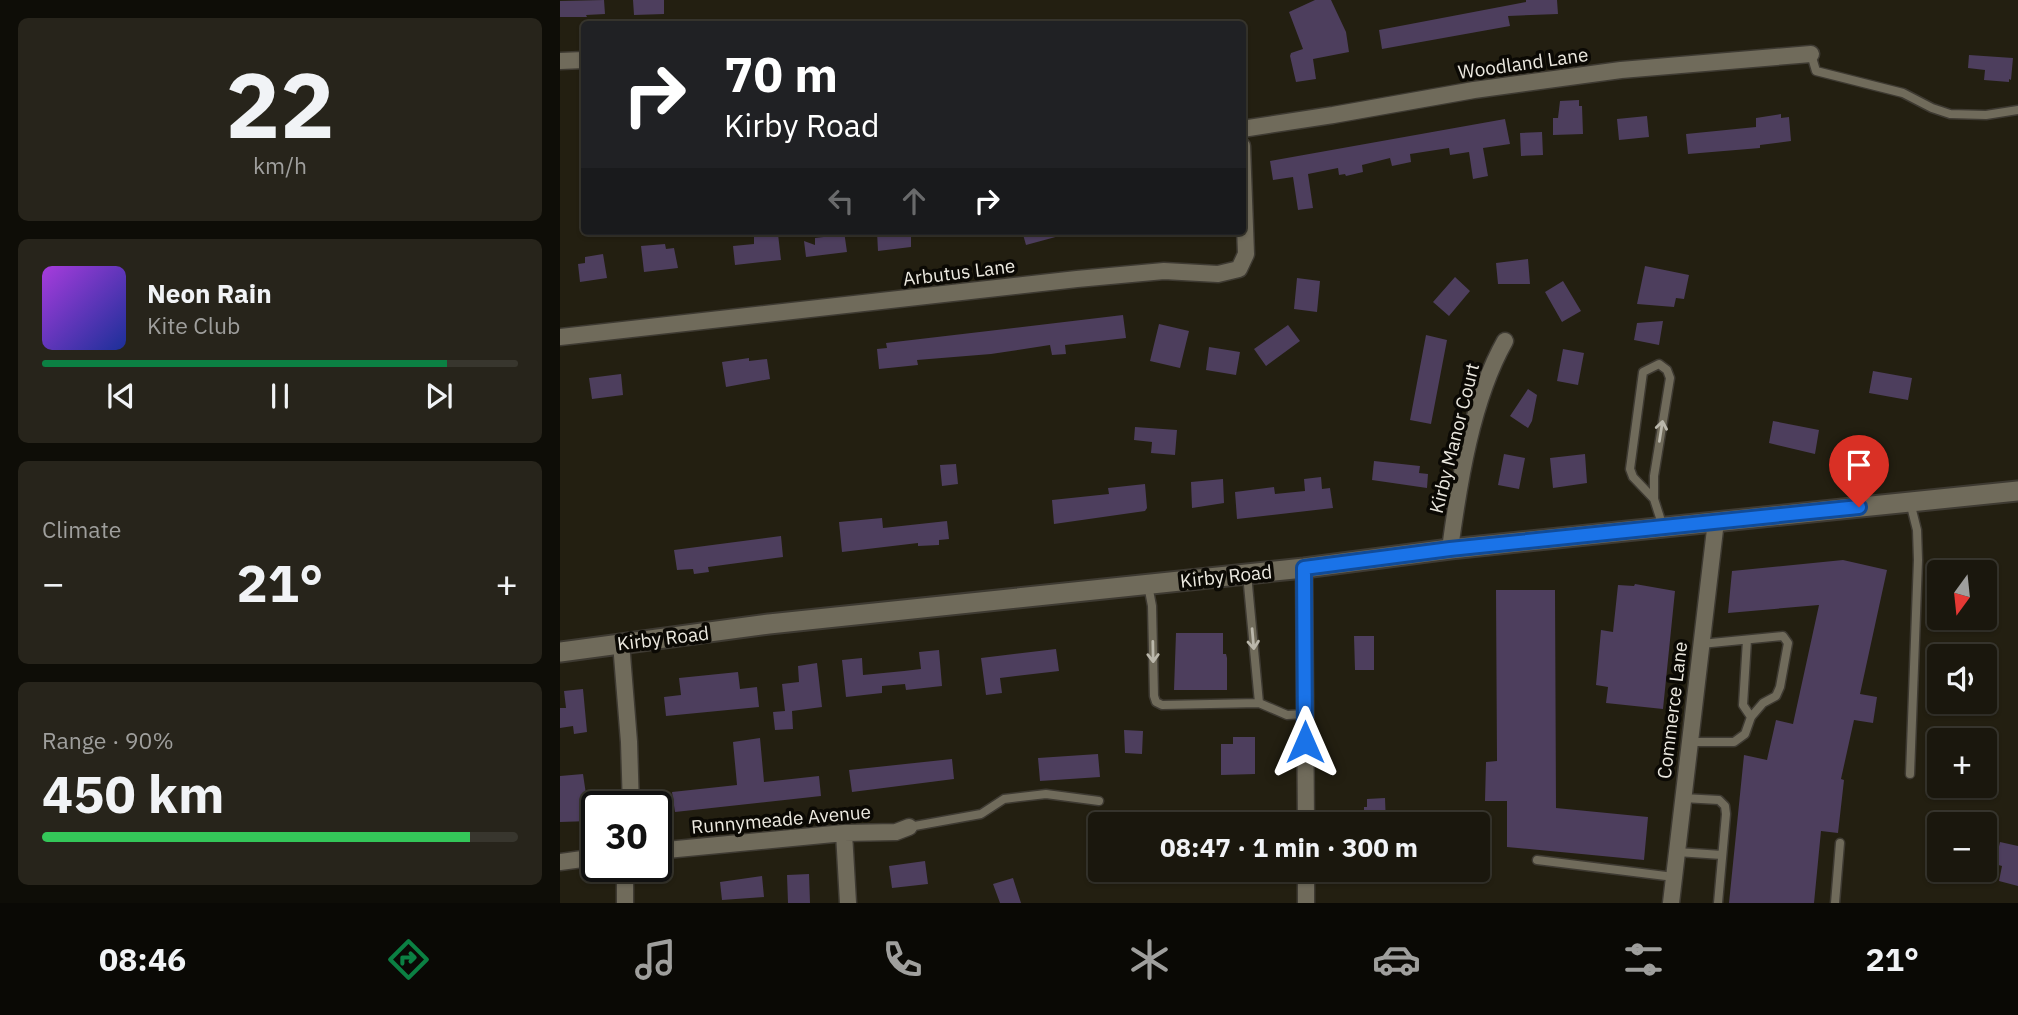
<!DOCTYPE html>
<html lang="en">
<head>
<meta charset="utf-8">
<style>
  body { margin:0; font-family:"IBM Plex Sans",sans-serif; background:#27241b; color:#f1f3f6; height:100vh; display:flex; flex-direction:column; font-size:26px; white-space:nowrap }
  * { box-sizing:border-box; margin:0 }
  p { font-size:23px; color:#9f9f9d }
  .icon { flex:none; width:38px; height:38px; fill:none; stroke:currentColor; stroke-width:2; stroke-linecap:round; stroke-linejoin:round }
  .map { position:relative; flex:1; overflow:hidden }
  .details { display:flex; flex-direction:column; gap:18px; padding:18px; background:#0e0d07; width:560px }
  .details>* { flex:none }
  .hud { position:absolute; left:21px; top:21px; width:665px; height:214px; border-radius:7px; box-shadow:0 2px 5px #0004,0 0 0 2px #38362e; background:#202124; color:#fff; overflow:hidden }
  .needle { width:46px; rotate:195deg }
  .buttons { position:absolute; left:1367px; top:560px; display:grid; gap:14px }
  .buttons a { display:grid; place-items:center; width:70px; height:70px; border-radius:7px; background:#1a170d; box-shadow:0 2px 5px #0004,0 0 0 2px #38362e; font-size:35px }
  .speed { position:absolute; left:21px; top:791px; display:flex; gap:14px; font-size:35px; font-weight:700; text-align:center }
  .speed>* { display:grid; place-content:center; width:91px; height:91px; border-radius:50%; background:#1a170d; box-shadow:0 2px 5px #0004,0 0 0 2px #38362e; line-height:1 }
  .speed .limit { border:4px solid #111; border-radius:10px; background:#fff; color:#111 }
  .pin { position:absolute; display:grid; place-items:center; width:60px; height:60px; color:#fff; margin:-72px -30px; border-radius:50% 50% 50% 0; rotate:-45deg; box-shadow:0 0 7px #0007 }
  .pin .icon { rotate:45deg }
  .me { position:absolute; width:77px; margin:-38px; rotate:0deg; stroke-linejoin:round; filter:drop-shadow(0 0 5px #0008) }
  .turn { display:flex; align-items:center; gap:24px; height:147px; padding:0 28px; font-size:32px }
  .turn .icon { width:91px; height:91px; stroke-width:2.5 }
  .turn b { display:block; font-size:49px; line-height:60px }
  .lanes { display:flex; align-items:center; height:66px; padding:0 28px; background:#0003; justify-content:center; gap:35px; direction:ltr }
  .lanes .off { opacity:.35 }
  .big { font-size:52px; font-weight:800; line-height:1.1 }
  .details .card { flex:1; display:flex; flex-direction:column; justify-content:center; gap:10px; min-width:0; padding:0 24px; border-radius:10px; background:#27241b }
  .details .dial { align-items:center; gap:0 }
  .dial b { font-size:91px; line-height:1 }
  .song { display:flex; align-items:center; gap:21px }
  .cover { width:84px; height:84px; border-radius:10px; background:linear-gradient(135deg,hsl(280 70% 55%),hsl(230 70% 35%)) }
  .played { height:7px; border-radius:4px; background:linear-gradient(90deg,#0b8043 85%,#38362e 85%) }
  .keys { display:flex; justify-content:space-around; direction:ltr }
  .heat { display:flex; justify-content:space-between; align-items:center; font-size:38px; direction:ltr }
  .charge { height:10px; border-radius:5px; background:linear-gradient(90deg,#34c759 90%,#38362e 0) }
  .trip { position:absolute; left:528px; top:812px; width:402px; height:70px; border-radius:7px; background:#1a170d; box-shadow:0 2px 5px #0004,0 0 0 2px #38362e; font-weight:800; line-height:70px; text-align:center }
  .tabs { display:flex; height:112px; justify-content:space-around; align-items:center; background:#0a0905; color:#9f9f9d }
  .tabs .icon { width:49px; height:49px }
  .tabs .on { color:#0b8043 }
  .tabs b { font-size:32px; color:#f1f3f6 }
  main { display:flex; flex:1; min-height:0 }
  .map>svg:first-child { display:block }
  .building { fill:#4d3e5d }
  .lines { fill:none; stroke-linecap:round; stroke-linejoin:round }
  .service-casing { stroke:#3e3a32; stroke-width:11 }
  .minor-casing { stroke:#3e3a32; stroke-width:19 }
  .secondary-casing { stroke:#3e3a32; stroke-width:23 }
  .service { stroke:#706b5b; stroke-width:8 }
  .minor { stroke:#706b5b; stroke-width:16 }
  .secondary { stroke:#706b5b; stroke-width:19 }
  .oneway { stroke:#bab7ab }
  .route-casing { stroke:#114b97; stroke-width:18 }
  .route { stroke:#1a73e8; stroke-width:12 }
  .labels { text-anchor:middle; stroke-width:7; stroke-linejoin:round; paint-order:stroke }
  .street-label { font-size:19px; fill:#ece9e0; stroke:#0b0904 }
</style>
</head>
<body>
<main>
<section class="details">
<div class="card dial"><b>22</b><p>km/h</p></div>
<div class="card">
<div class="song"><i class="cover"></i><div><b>Neon Rain</b><p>Kite Club</p></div></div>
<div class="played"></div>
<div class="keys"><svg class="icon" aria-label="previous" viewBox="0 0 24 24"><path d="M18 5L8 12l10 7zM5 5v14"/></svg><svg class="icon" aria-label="pause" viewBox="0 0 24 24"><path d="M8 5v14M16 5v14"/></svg><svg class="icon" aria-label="next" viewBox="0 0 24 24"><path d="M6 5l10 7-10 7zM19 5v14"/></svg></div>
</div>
<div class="card"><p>Climate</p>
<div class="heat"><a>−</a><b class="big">21°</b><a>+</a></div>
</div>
<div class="card"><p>Range · 90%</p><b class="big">450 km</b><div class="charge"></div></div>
</section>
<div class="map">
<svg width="1458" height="903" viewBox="0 0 1458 903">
  <rect width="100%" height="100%" fill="#231f11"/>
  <path class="building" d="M44,0L45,14L26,15L27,17H0V1Z
    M73,0H104V14L74,15Z
    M755,0H771L786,32L789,52L753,59L756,79L736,82L730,56L731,53L743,49L729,12Z
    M966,0H997L998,14L948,16L950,26L822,49L819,30L966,2Z
    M1409,55L1453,58L1451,80L1449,79V82L1424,80L1425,70L1408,68Z
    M1019,100V106H1022L1023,134L993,135V118H998L1000,101Z
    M1221,114V118L1229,117L1231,141L1200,145V148L1128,154L1126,134L1196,127V118Z
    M1087,116L1089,137L1059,140L1057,119Z
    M945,119L950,144L923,148L928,176L913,179L909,152L890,155L889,148L850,154L851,162L832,166L830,158L802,165L803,172L786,176L785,174L779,175L778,168L748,174L753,208L738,210L733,177L713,180L710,161Z
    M982,132L983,155L961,156L960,133Z
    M271,231H284L287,252L246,257L244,241L255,245V238L272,236Z
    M351,231V247L318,251L317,232Z
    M462,231H502L503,235L466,245Z
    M218,234L221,260L175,265L173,246L194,244V237Z
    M105,244L106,249L114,248L118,268L84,272L81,246Z
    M43,254L47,278L20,282L18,264L25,263V257Z
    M968,259L970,284H938L936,263Z
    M1085,266L1129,275L1124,299L1116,298L1114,307L1077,304Z
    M895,277L910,291L889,316L873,302Z
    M737,278L760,281L757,312L734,309Z
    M1003,281L1021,311L1002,322L985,292Z
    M563,315L566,338L505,345L506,354L492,355L490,345L431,354L357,360L358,365L319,369L317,349L327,348L326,343Z
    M1103,321L1099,345L1074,340L1077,323Z
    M599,324L629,331L620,368L590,361Z
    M728,325L740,341L706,366L694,349Z
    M866,335L887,340L871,424L850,420Z
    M649,347L680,352L676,375L646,370Z
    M1003,349L1024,353L1018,385L997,381Z
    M189,358V361L207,359L210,379L166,387L162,362Z
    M1313,371L1352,378L1348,400L1309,393Z
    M61,374L63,395L32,399L29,378Z
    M968,389L977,395L972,421L968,428L950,416Z
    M1213,421L1259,430L1255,454L1209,443Z
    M575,427L617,430L615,455L591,453L592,442L574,440Z
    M944,454L965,458L959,489L938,485Z
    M1025,454L1027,483L993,488L990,458Z
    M814,461L860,466L859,473L868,474L867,488L812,480Z
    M396,464L398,484L382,486L380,465Z
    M761,477L762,489L770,488L773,508L677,519L675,492L714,487L715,494L745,491L744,479Z
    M663,479L664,503L632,508L631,482Z
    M585,484L587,508L585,511L494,524L492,500L549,494L548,488Z
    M322,518L323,528L387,521L389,539L379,540V545L358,546V543L282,552L279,522Z
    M221,536L223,557L148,567L149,572L134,574L133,569L117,570L114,550Z
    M1283,560L1327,570L1300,694L1317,697L1313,723L1294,720L1281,779L1284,780L1278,833L1261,831L1254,903H1169L1184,755L1207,760L1216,720L1233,724L1259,605L1168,613L1172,571Z
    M1075,584L1115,591L1103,709L1046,703L1048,687L1036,685L1041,630L1053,632L1058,585L1074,586Z
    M936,590H995L996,808L1088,817L1084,860L947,847V801H925L926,762L937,761Z
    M616,633H663V654H666L667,658V690H614Z
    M794,636H814V670H795Z
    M496,649L499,671L440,678L442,693L426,695L421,658Z
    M379,650L382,686L346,690L345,684L322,686V693L286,697L282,660L302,658L303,675L344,671L361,669L359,652Z
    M257,663L262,707L232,711L233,729L215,730L213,712L225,711L222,684L239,682L238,666Z
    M178,672L180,689L197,687L199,707L106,716L104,697L121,695L119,678Z
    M23,689L27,732L14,734L13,726L0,728V708H6L4,691Z
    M564,730L583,731L582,754L565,753Z
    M673,737H695V774L661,775V744H673Z
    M200,738L204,782L259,776L261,796L115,812L112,792L177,785L173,742Z
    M538,754L540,777L480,781L478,758Z
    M392,759L394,779L292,792L289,770Z
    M23,774L30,821L0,822V776Z
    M825,798L826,824H804V807H807V799Z
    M1440,842L1458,846V886L1439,881L1442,866L1435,864Z
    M365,861L368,884L332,888L329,866Z
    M249,874L250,903H228L227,875Z
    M202,876L204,897L162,900L160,882Z
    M453,878L461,903H440L433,884Z"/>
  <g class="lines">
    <defs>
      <path id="service" d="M1251,54L1256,71L1343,93L1372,108L1390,114L1426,115L1458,110
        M1094,499L1073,477L1070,469L1083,372L1099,364L1107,370L1110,378L1094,476V499L1103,527
        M1350,502L1357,530L1358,560L1350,774
        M687,574L699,703
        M588,585L592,606L594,696L596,702L602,705L699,703L727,715L745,714
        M1187,640L1183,705L1191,717
        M1130,742H1174L1185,734L1191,717L1203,703L1216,696L1220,687L1228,643L1223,636L1141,644
        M1123,798L1159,800L1165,806L1166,814L1158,903
        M349,827L421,814L444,799L486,794L539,801
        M1117,852L1162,855
        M977,860L1114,877
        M1275,903L1280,843"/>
      <path id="minor" d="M0,61L24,60
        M682,129L773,115L914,90L1061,70L1251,54
        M0,337L517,279L604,271L658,274L679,269L686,254L682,146
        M890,549C899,482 912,399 945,341
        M744,568L746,824
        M61,643L69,742L71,807
        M284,833L288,903
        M96,851L284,833L336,832L349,827
        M0,862L37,857
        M746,870V903
        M65,903V866
        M1111,903L1156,521"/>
      <path id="secondary" d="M0,652L209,624L744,568L890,549L1458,491"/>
    </defs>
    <use href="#service" class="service-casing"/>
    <use href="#minor" class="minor-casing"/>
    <use href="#secondary" class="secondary-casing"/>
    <use href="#service" class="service"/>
    <use href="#minor" class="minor"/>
    <use href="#secondary" class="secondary"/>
  </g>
  <defs><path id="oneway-shaft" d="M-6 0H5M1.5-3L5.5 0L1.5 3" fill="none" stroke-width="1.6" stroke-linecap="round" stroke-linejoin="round" transform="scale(1.75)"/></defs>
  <g class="oneway">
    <use href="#oneway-shaft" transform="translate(1101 431) rotate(-81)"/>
    <use href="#oneway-shaft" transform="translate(693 639) rotate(85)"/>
    <use href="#oneway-shaft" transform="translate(593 652) rotate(89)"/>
  </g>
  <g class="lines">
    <defs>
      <path id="route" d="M745,742L744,568L890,549L1299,507"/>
    </defs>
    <use href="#route" class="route-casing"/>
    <use href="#route" class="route"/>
  </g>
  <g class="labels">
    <g class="street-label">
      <text transform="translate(963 63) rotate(-8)" y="7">Woodland Lane</text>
      <text transform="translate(399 272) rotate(-7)" y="7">Arbutus Lane</text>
      <text transform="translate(894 438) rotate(-76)" y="7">Kirby Manor Court</text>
      <text transform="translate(666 576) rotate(-6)" y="7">Kirby Road</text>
      <text transform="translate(103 638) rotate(-7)" y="7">Kirby Road</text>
      <text transform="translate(1112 710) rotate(-83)" y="7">Commerce Lane</text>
      <text transform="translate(221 819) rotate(-5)" y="7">Runnymeade Avenue</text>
    </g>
  </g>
</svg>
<div class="buttons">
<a><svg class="needle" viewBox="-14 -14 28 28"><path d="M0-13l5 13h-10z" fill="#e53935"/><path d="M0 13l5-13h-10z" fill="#9f9f9d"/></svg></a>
<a><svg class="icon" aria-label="sound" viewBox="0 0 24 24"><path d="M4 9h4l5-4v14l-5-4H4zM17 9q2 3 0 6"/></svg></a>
<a>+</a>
<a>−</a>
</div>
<div class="speed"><div class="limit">30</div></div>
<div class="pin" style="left:1299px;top:507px;background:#d93025"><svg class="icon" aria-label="arrive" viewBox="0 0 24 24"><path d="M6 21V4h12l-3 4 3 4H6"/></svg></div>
<svg class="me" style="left:745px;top:742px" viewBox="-20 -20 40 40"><path d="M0-17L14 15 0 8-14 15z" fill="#1a73e8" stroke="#fff" stroke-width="4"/></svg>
<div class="trip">08:47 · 1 min · 300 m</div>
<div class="hud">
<div class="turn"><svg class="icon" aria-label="right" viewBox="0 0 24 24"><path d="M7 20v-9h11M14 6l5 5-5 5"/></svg><div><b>70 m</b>Kirby Road</div></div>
<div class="lanes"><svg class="icon off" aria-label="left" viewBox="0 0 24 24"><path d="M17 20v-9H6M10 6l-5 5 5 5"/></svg><svg class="icon off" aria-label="ahead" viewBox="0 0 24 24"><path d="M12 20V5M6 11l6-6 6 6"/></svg><svg class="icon" aria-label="right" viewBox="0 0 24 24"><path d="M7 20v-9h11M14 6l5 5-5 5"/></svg></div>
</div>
</div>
</main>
<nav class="tabs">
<b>08:46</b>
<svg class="icon on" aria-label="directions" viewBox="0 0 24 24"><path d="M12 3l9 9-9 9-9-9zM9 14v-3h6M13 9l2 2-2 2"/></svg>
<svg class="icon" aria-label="music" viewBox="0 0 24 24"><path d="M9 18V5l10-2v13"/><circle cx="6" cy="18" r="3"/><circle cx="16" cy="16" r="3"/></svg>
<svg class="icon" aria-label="phone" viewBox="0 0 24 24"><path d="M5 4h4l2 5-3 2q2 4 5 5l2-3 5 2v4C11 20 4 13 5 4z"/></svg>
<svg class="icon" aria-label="climate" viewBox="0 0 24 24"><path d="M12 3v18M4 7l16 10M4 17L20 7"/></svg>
<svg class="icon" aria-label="car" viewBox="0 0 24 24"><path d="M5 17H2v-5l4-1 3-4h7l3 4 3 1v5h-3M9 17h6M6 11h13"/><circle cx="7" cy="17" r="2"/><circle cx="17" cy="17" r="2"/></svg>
<svg class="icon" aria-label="filters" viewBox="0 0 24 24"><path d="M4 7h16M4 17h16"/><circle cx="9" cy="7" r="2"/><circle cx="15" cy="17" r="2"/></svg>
<b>21°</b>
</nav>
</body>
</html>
